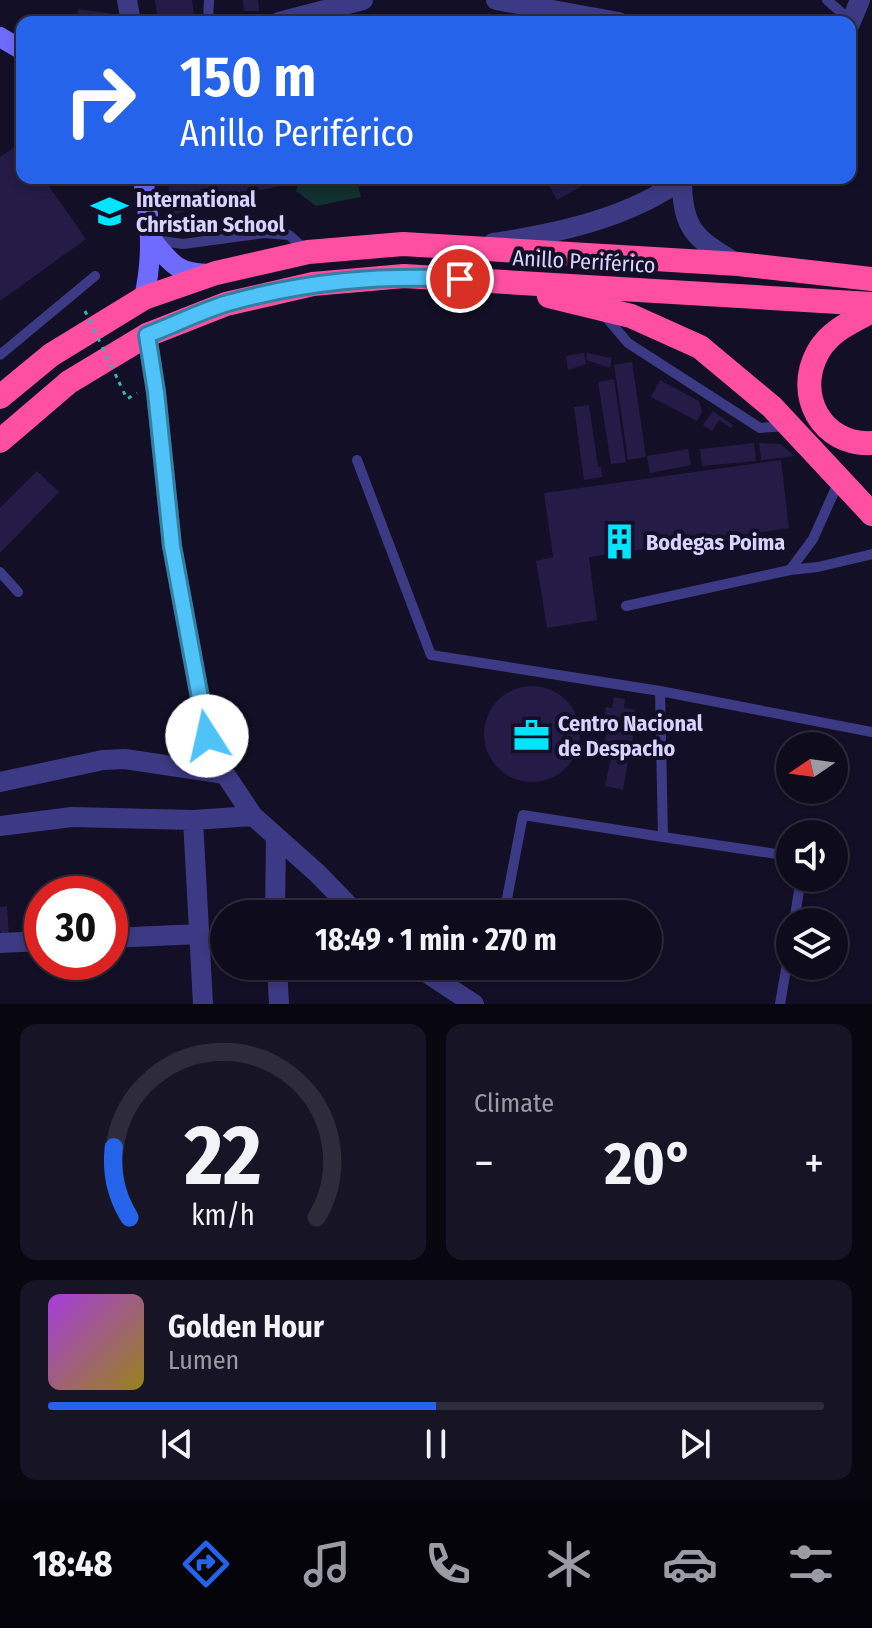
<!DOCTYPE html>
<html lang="en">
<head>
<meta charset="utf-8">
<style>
  body { margin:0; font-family:"Fira Sans Condensed",sans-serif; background:#171425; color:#f1f3f6; height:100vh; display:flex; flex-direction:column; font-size:30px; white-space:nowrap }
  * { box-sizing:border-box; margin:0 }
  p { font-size:26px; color:#9b9ba3 }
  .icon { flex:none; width:44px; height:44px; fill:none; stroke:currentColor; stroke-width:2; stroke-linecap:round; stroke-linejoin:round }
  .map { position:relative; height:1004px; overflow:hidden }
  .sheet { display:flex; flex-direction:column; gap:20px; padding:20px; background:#08060f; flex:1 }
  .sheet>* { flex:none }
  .guide { position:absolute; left:16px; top:16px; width:840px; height:168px; border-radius:16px; box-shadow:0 4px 12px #0003,0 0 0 2px #2e2b3b; background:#2563eb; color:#fff; overflow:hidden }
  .needle { width:52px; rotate:257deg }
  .fabs { position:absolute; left:776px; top:732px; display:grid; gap:16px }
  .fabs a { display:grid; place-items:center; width:72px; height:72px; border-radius:50%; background:#0e0b1c; box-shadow:0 4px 12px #0003,0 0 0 2px #2e2b3b; font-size:40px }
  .speed { position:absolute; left:24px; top:876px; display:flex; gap:16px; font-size:40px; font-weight:700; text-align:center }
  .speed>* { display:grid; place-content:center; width:104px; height:104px; border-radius:50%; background:#0e0b1c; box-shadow:0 4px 12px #0003,0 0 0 2px #2e2b3b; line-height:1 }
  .speed .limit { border:12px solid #d22; background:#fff; color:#111 }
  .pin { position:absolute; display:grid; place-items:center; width:68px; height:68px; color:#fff; margin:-34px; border:4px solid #fff; border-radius:50%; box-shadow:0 2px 8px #0007 }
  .me { position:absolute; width:88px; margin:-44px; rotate:350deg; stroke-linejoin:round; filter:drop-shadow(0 0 6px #0008) }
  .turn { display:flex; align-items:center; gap:28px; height:168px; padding:0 32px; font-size:36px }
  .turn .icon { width:104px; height:104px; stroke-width:2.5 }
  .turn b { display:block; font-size:56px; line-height:68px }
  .big { font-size:60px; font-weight:700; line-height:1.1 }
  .sheet .widget { flex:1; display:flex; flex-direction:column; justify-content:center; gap:12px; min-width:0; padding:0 28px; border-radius:16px; background:#171425 }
  .sheet .dial { align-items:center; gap:0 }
  .dial svg { height:208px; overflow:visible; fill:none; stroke:#2e2b3b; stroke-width:7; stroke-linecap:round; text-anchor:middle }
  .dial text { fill:#f1f3f6; stroke:none }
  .song { display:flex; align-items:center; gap:24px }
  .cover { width:96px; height:96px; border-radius:12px; background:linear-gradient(135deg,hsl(280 70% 55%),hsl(50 70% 35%)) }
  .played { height:8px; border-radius:4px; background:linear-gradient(90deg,#2563eb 50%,#2e2b3b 50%) }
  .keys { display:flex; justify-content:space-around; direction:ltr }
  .heat { display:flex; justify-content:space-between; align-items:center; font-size:44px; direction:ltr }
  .sheet .tiles { flex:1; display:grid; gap:20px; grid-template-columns:1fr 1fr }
  .widget:last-child { grid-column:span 2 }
  .trip { position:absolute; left:210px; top:900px; width:452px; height:80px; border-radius:40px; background:#0e0b1c; box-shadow:0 4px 12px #0003,0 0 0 2px #2e2b3b; font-weight:700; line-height:80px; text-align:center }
  .tabs { display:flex; height:128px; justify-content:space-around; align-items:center; background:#06040b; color:#9b9ba3 }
  .tabs .icon { width:56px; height:56px }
  .tabs .active { color:#2563eb }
  .tabs b { font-size:36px; color:#f1f3f6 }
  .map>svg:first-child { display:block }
  .green { fill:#12302f }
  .building { fill:#241b47 }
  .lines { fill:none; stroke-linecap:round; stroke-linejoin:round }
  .path { stroke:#2fb8b0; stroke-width:3; stroke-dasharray:4 6; stroke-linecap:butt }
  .lane { stroke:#3d3a85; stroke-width:10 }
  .street { stroke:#3d3a85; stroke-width:20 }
  .secondary { stroke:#6f6bff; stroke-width:20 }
  .highway { stroke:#ff4fa3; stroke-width:24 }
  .path-bridge { stroke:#2fb8b0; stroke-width:3; stroke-dasharray:4 6; stroke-linecap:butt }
  .route-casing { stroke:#337fa1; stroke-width:20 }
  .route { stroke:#4fc3f7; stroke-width:14 }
  .labels { text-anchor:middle; stroke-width:8; stroke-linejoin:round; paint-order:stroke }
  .poi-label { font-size:22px; font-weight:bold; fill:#d9d4ff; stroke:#130f26; text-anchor:start }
  .street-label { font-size:22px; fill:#d9d4ff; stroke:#130f26 }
</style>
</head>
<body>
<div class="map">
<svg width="872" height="1004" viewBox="0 0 872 1004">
  <rect width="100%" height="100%" fill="#130f26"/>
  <path class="green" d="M301,178H356L361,197L316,206L296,191Z"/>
  <path class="building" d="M155,0H192L195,22H158Z
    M243,0H258L259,11H244Z
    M78,9L109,13L108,22L77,21Z
    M19,144L22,148V178H43L86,239L0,301V157Z
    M169,178H295L293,183L244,194L245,197L228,201L217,199L168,217Z
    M545,178H597L557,200Z
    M584,353L586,364L568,370L566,356Z
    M587,353L612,358L610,368L586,360Z
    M632,362L646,457L628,460L614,365Z
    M614,379L626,462L611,464L598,382Z
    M660,380L699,401L702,412L697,421L651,397Z
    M589,405L598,467H601L602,477L584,480L574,407Z
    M713,411L733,425L731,428L719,420L712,431L703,425Z
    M754,443L756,461L702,466L700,449Z
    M759,443L780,444L795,456L761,460Z
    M688,449L691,465L650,473L647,456Z
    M781,460L789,528L589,557L597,620L547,628L536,561L553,557L544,493Z
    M37,471L59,492L0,553V508Z
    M484 734a48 48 0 1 1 96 0a48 48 0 1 1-96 0Z
    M614,697L625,699L624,708L635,710L632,727L604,722L606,707L612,708Z
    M608,726L634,730L629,759L614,757L616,747L608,745L606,756L597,755L598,744L604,745Z
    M611,758L628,762L623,790L605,786Z
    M7,906L9,936L5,939L0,931V907Z"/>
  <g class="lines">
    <path class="path" d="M119,382L127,399L137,393"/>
    <path class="lane" d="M827,0L851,21
      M208,22L209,0
      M154,240L183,244L264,233L289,235L307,251
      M605,316L628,343L760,428L787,426
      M0,355L95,276
      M357,460L431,655L660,691L663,837L790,856
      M839,481L813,539L790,570L818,567L872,554
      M0,572L18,592
      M626,606L790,570
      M660,691L872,732
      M504,914L523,815L663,837
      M794,922L801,878
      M493,970L494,966
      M780,1004L790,946"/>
    <path class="street" d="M127,0L131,22
      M496,0L619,22
      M279,22L363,0
      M850,24L860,0
      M682,180C682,230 696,239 736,263
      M493,243C559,233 629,218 684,178
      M147,335L156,392L172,546L207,736L225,774L253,816L317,873L357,914
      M0,782L103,760L125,759L225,774
      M193,820L203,1004
      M0,826L72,817L193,820L253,816
      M275,914L276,838
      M110,938L200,934
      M0,943L42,941
      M277,966L279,1004
      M416,966L474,1004"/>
    <path class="secondary" d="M0,37L22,50
      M143,178C150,224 154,251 144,298
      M152,240C172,264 177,274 210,274"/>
    <path class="highway" d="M549,296L631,316L700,347L772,407L872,514
      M872,311C851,322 830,331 818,352C794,395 822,446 872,443
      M0,397L51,355L144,298L216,273L308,252L403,244L738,264L872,279
      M0,441L69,382L147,335L226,304L313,284L404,276L872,304"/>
    <path class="path-bridge" d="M85,311L119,382"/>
  </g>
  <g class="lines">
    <defs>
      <path id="route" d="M207,736L172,546L156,392L147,335C174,325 201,311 228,303C307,281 379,275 460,279"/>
    </defs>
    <use href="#route" class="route-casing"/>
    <use href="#route" class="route"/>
  </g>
  <defs>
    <symbol id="school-bare" viewBox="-9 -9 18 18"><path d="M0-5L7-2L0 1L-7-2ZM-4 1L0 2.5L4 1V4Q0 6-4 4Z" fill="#00e5ff" stroke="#130f26" stroke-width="2.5" paint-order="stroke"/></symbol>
    <symbol id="building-bare" viewBox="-9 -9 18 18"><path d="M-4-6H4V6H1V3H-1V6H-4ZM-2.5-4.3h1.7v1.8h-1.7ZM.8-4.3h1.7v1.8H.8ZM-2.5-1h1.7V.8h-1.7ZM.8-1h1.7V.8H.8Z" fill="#00e5ff" stroke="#130f26" stroke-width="2.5" paint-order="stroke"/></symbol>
    <symbol id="office-bare" viewBox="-9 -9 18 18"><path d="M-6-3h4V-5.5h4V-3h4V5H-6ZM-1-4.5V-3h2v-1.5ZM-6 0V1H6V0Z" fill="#00e5ff" stroke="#130f26" stroke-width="2.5" paint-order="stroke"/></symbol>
  </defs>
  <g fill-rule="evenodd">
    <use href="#school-bare" x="84" y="186" width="51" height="51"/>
    <use href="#building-bare" x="594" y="516" width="51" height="51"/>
    <use href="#office-bare" x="506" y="710" width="51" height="51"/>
  </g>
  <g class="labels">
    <g class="poi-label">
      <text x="136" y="207">International<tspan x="136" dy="25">Christian School</tspan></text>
      <text x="646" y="550">Bodegas Poima</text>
      <text x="558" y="731">Centro Nacional<tspan x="558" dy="25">de Despacho</tspan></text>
    </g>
    <g class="street-label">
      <text transform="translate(584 261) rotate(3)" y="8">Anillo Periférico</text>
    </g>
  </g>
</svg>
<div class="fabs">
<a><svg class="needle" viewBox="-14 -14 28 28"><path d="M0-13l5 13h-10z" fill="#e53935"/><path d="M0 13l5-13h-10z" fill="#9b9ba3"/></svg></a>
<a><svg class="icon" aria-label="sound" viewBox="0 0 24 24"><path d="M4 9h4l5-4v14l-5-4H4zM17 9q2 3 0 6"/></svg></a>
<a><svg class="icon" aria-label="layers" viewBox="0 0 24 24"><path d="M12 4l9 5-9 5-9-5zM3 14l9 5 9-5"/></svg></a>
</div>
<div class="speed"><div class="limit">30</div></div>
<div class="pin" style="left:460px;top:279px;background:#d93025"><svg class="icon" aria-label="arrive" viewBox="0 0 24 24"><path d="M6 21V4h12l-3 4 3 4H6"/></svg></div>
<svg class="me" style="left:207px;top:736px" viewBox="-20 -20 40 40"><circle r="19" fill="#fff"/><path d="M0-13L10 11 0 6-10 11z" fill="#4fc3f7"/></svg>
<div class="trip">18:49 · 1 min · 270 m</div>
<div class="guide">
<div class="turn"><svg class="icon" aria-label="right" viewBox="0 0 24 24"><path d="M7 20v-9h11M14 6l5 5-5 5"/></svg><div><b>150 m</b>Anillo Periférico</div></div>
</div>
</div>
<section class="sheet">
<div class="tiles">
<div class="widget dial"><svg viewBox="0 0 100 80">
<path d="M14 69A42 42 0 1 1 86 69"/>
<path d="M14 69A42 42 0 0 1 8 42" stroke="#2563eb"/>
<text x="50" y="56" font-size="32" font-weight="700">22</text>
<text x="50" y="72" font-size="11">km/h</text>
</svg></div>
<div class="widget"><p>Climate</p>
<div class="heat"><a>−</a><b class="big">20°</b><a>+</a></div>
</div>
<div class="widget">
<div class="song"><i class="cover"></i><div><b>Golden Hour</b><p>Lumen</p></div></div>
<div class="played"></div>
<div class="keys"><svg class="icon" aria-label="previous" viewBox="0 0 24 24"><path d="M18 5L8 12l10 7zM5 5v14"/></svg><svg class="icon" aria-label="pause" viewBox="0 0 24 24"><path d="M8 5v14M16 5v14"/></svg><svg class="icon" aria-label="next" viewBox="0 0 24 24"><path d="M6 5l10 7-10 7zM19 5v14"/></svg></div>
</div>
</div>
</section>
<nav class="tabs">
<b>18:48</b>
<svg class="icon active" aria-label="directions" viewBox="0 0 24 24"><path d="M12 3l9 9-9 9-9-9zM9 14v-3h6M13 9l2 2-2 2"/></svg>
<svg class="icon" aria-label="music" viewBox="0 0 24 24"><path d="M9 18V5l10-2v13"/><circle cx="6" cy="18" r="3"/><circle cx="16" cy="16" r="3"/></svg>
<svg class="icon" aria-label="phone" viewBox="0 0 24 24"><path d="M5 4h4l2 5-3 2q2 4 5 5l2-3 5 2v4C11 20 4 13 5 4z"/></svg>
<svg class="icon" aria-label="climate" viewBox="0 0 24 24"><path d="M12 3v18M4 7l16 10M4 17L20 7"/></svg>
<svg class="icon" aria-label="car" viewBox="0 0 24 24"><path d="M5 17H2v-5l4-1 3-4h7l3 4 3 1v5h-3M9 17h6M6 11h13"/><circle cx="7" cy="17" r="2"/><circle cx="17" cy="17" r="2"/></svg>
<svg class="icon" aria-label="filters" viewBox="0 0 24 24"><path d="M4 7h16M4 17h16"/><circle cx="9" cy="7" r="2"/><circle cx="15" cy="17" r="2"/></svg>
</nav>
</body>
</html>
